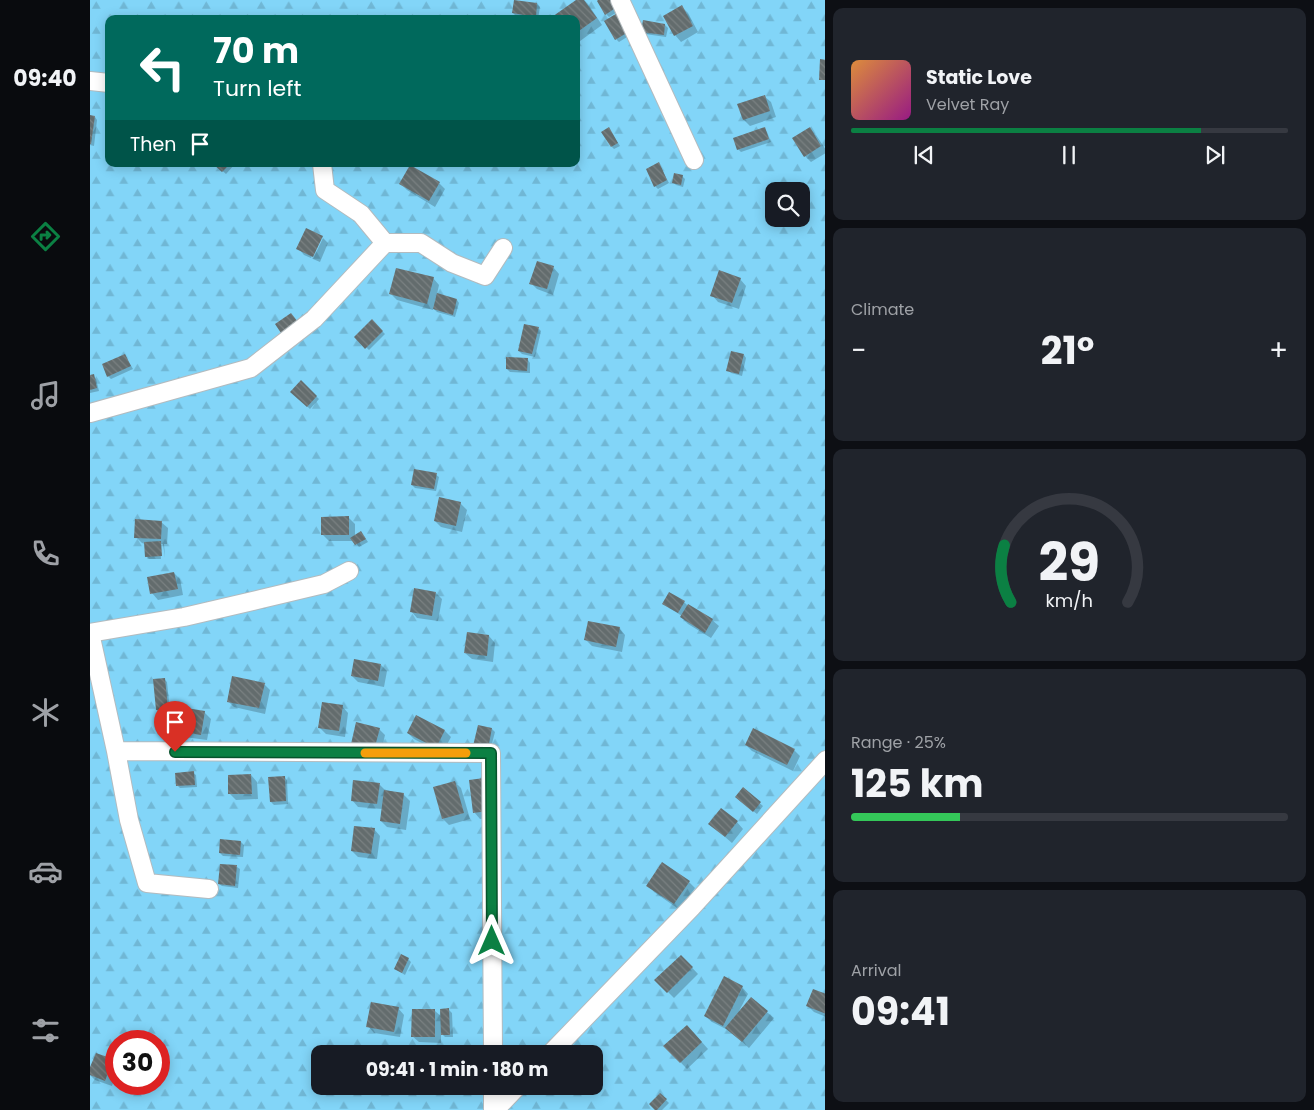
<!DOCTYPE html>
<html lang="en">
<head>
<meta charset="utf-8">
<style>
  body { margin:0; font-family:Poppins,sans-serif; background:#20242c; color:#f1f3f6; height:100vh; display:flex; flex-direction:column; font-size:19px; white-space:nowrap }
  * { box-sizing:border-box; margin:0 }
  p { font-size:16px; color:#9ea1a6 }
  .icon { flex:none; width:28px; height:28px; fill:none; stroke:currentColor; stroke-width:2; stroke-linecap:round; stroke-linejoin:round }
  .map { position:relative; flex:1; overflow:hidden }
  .panel { display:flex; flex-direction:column; gap:8px; padding:8px; background:#0d0f14; width:489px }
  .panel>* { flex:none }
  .top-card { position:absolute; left:15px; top:15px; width:475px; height:152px; border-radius:10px; box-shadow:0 2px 12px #0003; background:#00695c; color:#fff; overflow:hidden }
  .tools { position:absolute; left:675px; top:182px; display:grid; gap:10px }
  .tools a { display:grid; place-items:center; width:45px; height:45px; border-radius:10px; background:#171b24; box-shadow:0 2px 12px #0003; font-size:25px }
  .speed { position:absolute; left:15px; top:1030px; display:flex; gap:10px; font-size:25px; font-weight:700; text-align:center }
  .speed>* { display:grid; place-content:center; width:65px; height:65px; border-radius:50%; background:#171b24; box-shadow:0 2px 12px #0003; line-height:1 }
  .speed .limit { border:8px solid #d22; background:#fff; color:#111 }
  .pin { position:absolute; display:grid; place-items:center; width:42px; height:42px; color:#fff; margin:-51px -21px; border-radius:50% 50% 50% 0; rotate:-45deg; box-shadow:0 0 5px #0007 }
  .pin .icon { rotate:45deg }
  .me { position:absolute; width:55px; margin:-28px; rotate:0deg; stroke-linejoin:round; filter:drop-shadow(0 0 4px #0008) }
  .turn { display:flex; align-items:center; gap:18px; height:105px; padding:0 25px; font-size:22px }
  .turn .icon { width:65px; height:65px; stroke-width:2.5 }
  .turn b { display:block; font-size:35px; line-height:42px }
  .then { display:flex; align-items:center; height:48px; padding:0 25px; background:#0003; gap:10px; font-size:19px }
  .big { font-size:38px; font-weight:700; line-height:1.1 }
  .panel .tile { flex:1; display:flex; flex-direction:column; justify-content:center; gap:8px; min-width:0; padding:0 18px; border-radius:10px; background:#20242c }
  .panel .dial { align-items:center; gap:0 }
  .dial svg { height:130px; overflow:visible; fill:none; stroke:#363941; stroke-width:7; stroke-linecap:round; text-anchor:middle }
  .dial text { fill:#f1f3f6; stroke:none }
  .song { display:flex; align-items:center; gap:15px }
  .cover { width:60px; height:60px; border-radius:8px; background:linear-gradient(135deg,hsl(30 70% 55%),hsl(310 70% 35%)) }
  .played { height:5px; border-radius:2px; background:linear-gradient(90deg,#0b8043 80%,#363941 80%) }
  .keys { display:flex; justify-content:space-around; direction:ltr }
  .heat { display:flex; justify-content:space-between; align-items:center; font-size:28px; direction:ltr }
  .charge { height:8px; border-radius:4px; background:linear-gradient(90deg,#34c759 25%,#363941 0) }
  .trip { position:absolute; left:221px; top:1045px; width:292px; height:50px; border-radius:10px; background:#171b24; box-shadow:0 2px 12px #0003; font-weight:700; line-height:50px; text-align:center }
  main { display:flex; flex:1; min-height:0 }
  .menu { display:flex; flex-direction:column; width:90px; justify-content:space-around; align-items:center; background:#090b0e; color:#9ea1a6 }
  .menu .icon { width:35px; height:35px }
  .menu .on { color:#0b8043 }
  .menu b { font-size:22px; color:#f1f3f6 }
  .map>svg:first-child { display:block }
  .forest { fill:url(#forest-firs); fill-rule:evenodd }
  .shadow { fill:#0003 }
  .building { fill:url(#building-back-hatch) }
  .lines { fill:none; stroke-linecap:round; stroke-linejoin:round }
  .street-casing { stroke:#b3bbbf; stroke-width:20 }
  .street { stroke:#fff; stroke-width:18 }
  .route-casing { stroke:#07532c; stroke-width:12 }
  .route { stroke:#0b8043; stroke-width:9 }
  .slow { stroke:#f59e0b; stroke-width:9 }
</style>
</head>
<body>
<main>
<nav class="menu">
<b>09:40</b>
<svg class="icon on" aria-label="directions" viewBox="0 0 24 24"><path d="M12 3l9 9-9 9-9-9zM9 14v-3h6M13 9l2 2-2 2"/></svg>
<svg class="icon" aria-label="music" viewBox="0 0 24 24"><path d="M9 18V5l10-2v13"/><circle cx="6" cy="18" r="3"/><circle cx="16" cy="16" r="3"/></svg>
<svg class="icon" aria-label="phone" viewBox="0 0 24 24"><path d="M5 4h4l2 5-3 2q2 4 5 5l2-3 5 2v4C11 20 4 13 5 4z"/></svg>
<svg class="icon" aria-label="climate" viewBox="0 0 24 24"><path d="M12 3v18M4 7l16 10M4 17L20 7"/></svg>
<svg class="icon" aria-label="car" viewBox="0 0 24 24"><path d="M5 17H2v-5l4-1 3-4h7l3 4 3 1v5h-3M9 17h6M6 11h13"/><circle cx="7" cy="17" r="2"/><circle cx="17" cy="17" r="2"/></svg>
<svg class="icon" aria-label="filters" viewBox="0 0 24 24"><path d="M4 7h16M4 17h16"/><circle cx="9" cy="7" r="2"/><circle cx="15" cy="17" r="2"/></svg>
</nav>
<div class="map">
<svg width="736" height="1110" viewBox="0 0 736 1110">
  <defs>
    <pattern id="forest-firs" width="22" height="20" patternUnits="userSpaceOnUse" patternTransform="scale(1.25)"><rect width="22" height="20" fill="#82d5f8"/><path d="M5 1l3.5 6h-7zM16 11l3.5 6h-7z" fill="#70b7d5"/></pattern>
    <pattern id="building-back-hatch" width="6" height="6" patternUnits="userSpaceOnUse" patternTransform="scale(1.25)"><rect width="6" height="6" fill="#636c6d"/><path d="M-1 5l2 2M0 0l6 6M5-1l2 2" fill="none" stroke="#7a8182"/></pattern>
  </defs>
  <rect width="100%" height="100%" fill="#f6fcfe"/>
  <path class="forest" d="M0,0H735V1110H0ZM19,19H486V164H19ZM684,191H711V219H684ZM26,1041H69V1084H26ZM230,1054H505V1086H230Z"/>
  <path class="shadow" d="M488,0H494L498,4L512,25L486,44Z
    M511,0L529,11L519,17L516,14Z
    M447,4L450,7L448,19L426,16L423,13Z
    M592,7L598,13L608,32L591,42L585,35Z
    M532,16L542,34L529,42L526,39Z
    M575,25L578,28L576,37L555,34L553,31Z
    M674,96L681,102L686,117L660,126L654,120L649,105Z
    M0,117H5L7,120L4,146L0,145Z
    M519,129L530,146L524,149L522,147Z
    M674,129L677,132L681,142L651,152L648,149Z
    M720,129L726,135L736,150V153L721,162L715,156Z
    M125,164H145L136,174Z
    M569,164L579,183L568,189L565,186Z
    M592,176L595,179L593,187L586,185L583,182Z
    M349,183L355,189L345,207L317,190L311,184Z
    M217,230L233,238H231L221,258L214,255L208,248Z
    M233,238L238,243L230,262L223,259Z
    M463,267L469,274L463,295L447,289L441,283Z
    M343,278L349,285L347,294L367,300L369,303L365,317L347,312L343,308V310L307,300L301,294Z
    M650,279L656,286L649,309L628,302L622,295Z
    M282,321L295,334L279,350L266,337Z
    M448,328L451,331L445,357L432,354L429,351Z
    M35,355L43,369L21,379L18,376Z
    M654,355L656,358L652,376L641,373L638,370Z
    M438,360L440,363V373L420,372L417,369Z
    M3,376L6,379L9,391L0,393V377Z
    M211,382L229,399L220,409L202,392Z
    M346,475L349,477L346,491L325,488L322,485Z
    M370,503L377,510L372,532L351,527L345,521Z
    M258,517L265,524V537L274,536L278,542L269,547L264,541H239L233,535Z
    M71,522L78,528L77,544H74L75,558L73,544H70L71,559H59L56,556L55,544L52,543L46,537Z
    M84,573L90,579L93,595L68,600L62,593Z
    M325,589L346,593L352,599L348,621L327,618L321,611Z
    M594,602L598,606L622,620L629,626L621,638L598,624L591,617L592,616L573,604Z
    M529,628L535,635L532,652L502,646L496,640Z
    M399,636L405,643L403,662L382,659L375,653Z
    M291,665L297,671L294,687L268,682L262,676Z
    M74,679L77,682L80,712L70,713L67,710Z
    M174,684L180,690L175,714L144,707L138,701Z
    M252,706L258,713L255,737L236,734L229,727Z
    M114,712L121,719L117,740L94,737L87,730Z
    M289,729L295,735L290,756L269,750Z
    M402,729L405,732L400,751L387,748Z
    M355,731L361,737L352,754L324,739L318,733Z
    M656,745L704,750L710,756L703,771L662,751Z
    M103,773L106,775L107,787L90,788L87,785Z
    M161,775L167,782L168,799L146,800L140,794Z
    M194,777L197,780L198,804L184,805L181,802Z
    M380,781L404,817L390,819L384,812Z
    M365,782L371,788L380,819L359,825L353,819Z
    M289,784L295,790L313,794L320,801L316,830L297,827L291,821L292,809L268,807L262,800Z
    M653,789L673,806L667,814L649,800Z
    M647,822L653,829L642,843L620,824Z
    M284,829L290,836L287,859L268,857L262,851Z
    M151,842L154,845L153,857L133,856L130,853Z
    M131,865L147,867L150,869L148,888L132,886L129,884Z
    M599,882L605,888L590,910L564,892L558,885Z
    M591,956L608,974L584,998L566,980Z
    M318,959L321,962L315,975L305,969Z
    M652,987L658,994L649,1011L661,999L684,1018L659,1048L640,1031L622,1022L615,1016Z
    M736,996V1017L724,1012L718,1006Z
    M308,1008L314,1015L310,1037L284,1033L278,1026Z
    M359,1010L362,1013L363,1037H355L351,1033V1043L329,1042L322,1036L345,1011L352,1017Z
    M603,1032L618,1049L597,1069L575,1046Z
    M6,1055L23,1061L26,1064V1074L22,1086L5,1080L0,1075Z
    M570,1094L579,1103L572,1110H566Z"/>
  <path class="building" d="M424,0L447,3L446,17L422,13Z
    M486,0H494L507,18L486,33V19H459Z
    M508,0H523L527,7L515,15L507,1Z
    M592,5L603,26L584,36L573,16Z
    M529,12L540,31L525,40L514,21Z
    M553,20L575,24L574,35L551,32Z
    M730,59L736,60V80H729Z
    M675,95L680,111L653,120L647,104Z
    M0,115L5,116L1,144H0Z
    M519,127L528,143L521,147L511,132Z
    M675,127L679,139L647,150L643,138Z
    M720,127L731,146L714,157L702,138Z
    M569,162L577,180L564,187L556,169Z
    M123,164H140L132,172Z
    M320,165L350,182L339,201L309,184Z
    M584,173L593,175L591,185L582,183Z
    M216,228L233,236L223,257L206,249Z
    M447,261L464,266L457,289L439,284Z
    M306,268L344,277L337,304L299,294Z
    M629,270L651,278L642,303L620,296Z
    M347,293L367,299L363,315L343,309Z
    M201,313L208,322L191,333L185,324Z
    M282,319L293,331L275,349L264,337Z
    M434,324L449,327L442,354L428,351Z
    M641,351L654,354L649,374L636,371Z
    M35,354L41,366L17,377L12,364Z
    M416,357L438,358L437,371L416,369Z
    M4,374L7,388L0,390V375Z
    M211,380L227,396L217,407L200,392Z
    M324,469L347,473L344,489L321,485Z
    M349,497L371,502L366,526L344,521Z
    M259,516V535H231V517Z
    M45,519L72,521L71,539L44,538Z
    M271,531L276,539L265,545L260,538Z
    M71,541L72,556L55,557L54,542Z
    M84,572L88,589L60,594L57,577Z
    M324,588L346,592L342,616L320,612Z
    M579,592L595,601L588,613L572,604Z
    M598,604L623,619L615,633L590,617Z
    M498,621L530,627L526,647L494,640Z
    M377,632L399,635L397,656L374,653Z
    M264,659L291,664L288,681L261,676Z
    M142,676L175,683L169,708L137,702Z
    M75,678L78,709L66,710L63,679Z
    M232,702L253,705L249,731L228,728Z
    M90,707L115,711L111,735L86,731Z
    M326,715L355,730L346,748L317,733Z
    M266,722L290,728L284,750L261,744Z
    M388,725L402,728L398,749L383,746Z
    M663,728L705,749L697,765L655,745Z
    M104,771L105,785L86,786L85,773Z
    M161,774L162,794H138V775Z
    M195,776L196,801L180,802L178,777Z
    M394,778L398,811L383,813L379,780Z
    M263,780L290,783L287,804L261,801Z
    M365,781L374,813L352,819L343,787Z
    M653,787L671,802L663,812L645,797Z
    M294,790L314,793L310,824L290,821Z
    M631,808L648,821L635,837L618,824Z
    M264,826L285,828L281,854L261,851Z
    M130,839L151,841L150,855L129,853Z
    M572,862L600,881L584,904L556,886Z
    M130,864L147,865L145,886L128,884Z
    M311,954L319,958L312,973L304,969Z
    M591,955L603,967L577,993L564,980Z
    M634,976L653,986L633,1026L614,1016Z
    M723,989L736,994V1014L716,1006Z
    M661,997L678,1011L652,1042L635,1028Z
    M281,1002L309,1007L304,1032L276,1027Z
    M359,1008L360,1035H351L350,1009Z
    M322,1009H345V1037H321Z
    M597,1025L612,1042L590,1063L573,1046Z
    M6,1053L23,1059L15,1081L0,1075V1067Z
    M570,1093L577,1099L567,1110H565L559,1104Z"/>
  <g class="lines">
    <defs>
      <path id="street" d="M530,0L604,160
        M0,81L19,83
        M232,164L235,190L271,214L295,243
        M0,413L161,368L224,319L295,243H331L362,263L395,276L413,248
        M0,633L26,751L401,753L403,1054
        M0,633L94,617L171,599L234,584L259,571
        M26,751L39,820L57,883L119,889
        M460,1054L602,907L736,760
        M403,1086V1110
        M405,1110L428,1086"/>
    </defs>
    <use href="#street" class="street-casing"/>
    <use href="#street" class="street"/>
  </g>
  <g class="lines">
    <defs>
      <path id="route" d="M85,752L401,753L402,941"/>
    </defs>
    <use href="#route" class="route-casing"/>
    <use href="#route" class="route"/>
    <path class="slow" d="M275,753H376"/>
  </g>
</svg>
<div class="tools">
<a><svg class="icon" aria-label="search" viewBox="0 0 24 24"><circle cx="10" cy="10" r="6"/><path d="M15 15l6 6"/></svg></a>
</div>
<div class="speed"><div class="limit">30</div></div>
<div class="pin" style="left:85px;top:752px;background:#d93025"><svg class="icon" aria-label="arrive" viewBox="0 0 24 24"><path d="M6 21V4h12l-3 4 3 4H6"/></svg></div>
<svg class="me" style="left:402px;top:941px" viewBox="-20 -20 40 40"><path d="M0-17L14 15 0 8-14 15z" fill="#0b8043" stroke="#fff" stroke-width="4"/></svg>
<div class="trip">09:41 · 1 min · 180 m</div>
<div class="top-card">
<div class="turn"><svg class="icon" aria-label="left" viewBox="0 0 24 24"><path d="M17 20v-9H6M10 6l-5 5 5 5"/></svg><div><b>70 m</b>Turn left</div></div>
<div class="then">Then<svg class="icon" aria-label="arrive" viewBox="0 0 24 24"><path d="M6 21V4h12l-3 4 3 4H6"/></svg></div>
</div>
</div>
<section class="panel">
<div class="tile">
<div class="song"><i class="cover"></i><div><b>Static Love</b><p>Velvet Ray</p></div></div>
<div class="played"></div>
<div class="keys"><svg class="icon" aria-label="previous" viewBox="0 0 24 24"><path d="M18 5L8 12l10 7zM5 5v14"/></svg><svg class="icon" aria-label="pause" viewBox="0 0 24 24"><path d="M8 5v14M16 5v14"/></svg><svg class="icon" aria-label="next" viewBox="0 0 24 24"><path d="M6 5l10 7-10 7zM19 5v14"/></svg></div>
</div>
<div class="tile"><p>Climate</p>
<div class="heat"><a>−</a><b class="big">21°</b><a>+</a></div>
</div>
<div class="tile dial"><svg viewBox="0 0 100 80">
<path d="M14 69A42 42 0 1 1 86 69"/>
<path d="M14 69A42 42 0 0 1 10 34" stroke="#0b8043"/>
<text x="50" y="56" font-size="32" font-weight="700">29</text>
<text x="50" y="72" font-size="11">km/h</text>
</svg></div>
<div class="tile"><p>Range · 25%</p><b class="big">125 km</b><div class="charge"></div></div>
<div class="tile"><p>Arrival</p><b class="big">09:41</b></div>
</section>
</main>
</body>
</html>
